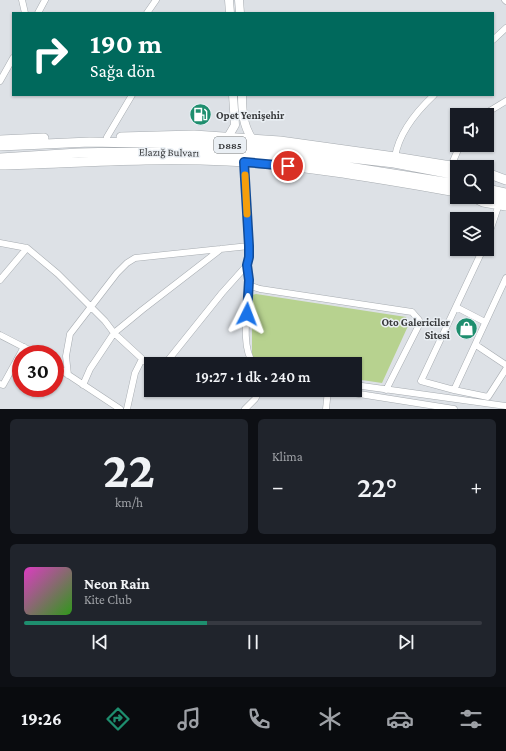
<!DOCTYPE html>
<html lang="tr">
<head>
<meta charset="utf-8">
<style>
  body { margin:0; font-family:"Crimson Pro",serif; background:#20242c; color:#f1f3f6; height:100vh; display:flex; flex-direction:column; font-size:15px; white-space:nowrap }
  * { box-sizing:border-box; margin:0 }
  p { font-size:13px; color:#9ea1a6 }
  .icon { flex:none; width:22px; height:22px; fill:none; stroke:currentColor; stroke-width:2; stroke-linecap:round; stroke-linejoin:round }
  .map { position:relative; height:409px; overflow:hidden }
  .panel { display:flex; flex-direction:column; gap:10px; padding:10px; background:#0d0f14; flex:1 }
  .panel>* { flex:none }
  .top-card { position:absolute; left:12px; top:12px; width:482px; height:84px; border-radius:0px; box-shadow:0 1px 3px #0004; background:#00695c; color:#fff; overflow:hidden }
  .controls { position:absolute; left:450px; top:108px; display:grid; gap:8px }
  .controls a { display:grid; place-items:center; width:44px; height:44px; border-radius:0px; background:#171b24; box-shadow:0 1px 3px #0004; font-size:20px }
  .speed { position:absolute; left:12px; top:345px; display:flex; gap:8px; font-size:20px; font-weight:700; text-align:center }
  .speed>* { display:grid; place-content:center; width:52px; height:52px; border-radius:50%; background:#171b24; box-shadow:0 1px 3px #0004; line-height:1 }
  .speed .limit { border:6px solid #d22; background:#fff; color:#111 }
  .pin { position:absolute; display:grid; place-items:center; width:34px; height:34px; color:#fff; margin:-17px; border:2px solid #fff; border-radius:50%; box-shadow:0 1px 4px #0007 }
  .me { position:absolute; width:44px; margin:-22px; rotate:3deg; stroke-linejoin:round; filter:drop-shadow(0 0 3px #0008) }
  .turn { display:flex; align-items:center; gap:14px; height:84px; padding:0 12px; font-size:18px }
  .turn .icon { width:52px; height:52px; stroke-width:2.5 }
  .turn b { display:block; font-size:28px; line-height:34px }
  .big { font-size:30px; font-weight:600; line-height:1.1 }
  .panel .card { flex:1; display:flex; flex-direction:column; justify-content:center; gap:6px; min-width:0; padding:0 14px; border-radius:6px; background:#20242c }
  .panel .dial { align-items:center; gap:0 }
  .dial b { font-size:52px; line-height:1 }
  .song { display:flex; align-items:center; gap:12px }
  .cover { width:48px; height:48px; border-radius:6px; background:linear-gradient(135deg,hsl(310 70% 55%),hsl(110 70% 35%)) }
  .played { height:4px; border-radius:2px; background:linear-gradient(90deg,#1e8e6e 40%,#363941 40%) }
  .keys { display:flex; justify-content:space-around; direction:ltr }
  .heat { display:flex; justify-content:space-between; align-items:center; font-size:22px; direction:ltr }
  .panel .tiles { flex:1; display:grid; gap:10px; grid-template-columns:1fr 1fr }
  .card:last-child { grid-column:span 2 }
  .trip { position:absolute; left:144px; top:357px; width:218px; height:40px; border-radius:0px; background:#171b24; box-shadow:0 1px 3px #0004; font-weight:600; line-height:40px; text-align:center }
  .tab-bar { display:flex; height:64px; justify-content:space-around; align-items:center; background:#090b0e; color:#9ea1a6 }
  .tab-bar .icon { width:28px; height:28px }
  .tab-bar .selected { color:#1e8e6e }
  .tab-bar b { font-size:18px; color:#f1f3f6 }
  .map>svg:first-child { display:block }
  .green { fill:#b7d28f }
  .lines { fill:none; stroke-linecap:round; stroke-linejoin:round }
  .minor-casing { stroke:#a7acb1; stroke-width:7 }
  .major-casing { stroke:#a7acb1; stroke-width:9 }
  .highway-casing { stroke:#a7acb1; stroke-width:10 }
  .minor { stroke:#fff; stroke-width:6 }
  .major { stroke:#fff; stroke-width:8 }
  .highway { stroke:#fff; stroke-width:9 }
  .route-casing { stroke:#114b97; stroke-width:10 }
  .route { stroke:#1a73e8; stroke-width:7 }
  .slow { stroke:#f59e0b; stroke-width:7 }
  .labels { text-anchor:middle; stroke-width:3; stroke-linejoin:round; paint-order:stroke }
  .shield { fill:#eaeff4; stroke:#6d7072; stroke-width:1 }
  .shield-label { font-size:10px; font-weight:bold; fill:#37393b }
  .poi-label { font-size:11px; font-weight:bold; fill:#37393b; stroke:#eaeff4; text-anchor:start }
  .street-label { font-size:11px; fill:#37393b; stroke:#eaeff4 }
</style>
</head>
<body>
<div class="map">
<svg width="506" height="409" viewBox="0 0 506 409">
  <rect width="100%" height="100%" fill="#dde1e6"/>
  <path class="green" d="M256,294L406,317L408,326L382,383L355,379V364H259L252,357V295Z"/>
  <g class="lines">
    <defs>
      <path id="minor" d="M22,0L25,13
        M505,0L506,1
        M38,13L45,0
        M147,13L156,0
        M493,40L506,28
        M0,81L13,58
        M483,115L506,101
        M107,137L132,95
        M395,157C399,132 417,111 434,95
        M451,166L460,145
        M487,240L499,204
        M0,243L27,248L58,274L105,321L114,333L151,367
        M483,249L421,381L454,390L506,278
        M247,265C248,270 249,275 249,281C249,302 239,347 254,364
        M0,280L27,248
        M248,285L260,289L412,312L419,320V325L386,390
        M456,307L485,322
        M0,335L37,354
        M476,345L506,365
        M165,364L222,293L247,265L249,257V246L244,162
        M55,366L120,409
        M68,375L66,356L70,334L117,273L127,263L135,258L249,246
        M0,384L3,385L24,347
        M83,385L90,369L114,333L142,310L221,249
        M355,385L506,406
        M334,390L454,409
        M454,390L488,397L506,369
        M127,409L135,373L142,359
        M245,409L255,399L260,390
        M326,409L328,390"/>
      <path id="major" d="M229,0L230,13
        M239,0L240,13
        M242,95C242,111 243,125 252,139
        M228,137L235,125L233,95"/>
      <path id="highway" d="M121,137L194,135L280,141L395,157L457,167
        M0,140L44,138
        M0,146L90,142L236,145L394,163L457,175
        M0,158L78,153L162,151L248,155L317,162L457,184
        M0,165C75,163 151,157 227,161C304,165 381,179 457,192
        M487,173L506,180
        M487,189L506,193
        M473,197L483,202L506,206
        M489,198L497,199L506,198"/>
    </defs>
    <use href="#minor" class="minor-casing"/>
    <use href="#major" class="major-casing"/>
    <use href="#highway" class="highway-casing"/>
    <use href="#minor" class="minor"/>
    <use href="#major" class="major"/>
    <use href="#highway" class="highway"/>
  </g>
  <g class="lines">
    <defs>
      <path id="route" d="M247,314L249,280L247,265L249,257V246L244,162L288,166"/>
    </defs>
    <use href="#route" class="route-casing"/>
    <use href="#route" class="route"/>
    <path class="slow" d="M245,175L247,214"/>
  </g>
  <defs>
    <symbol id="fuel-disc" viewBox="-11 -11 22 22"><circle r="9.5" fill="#1e8e6e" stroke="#eaeff4"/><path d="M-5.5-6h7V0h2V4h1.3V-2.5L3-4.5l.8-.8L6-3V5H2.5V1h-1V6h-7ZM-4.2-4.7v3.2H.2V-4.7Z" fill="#fff"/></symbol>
    <symbol id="shop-disc" viewBox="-11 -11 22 22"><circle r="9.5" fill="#1e8e6e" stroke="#eaeff4"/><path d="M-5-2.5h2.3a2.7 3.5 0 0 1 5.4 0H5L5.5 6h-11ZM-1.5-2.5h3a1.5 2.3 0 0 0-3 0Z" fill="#fff"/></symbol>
  </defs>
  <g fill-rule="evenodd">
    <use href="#fuel-disc" x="188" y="102" width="25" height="25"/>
    <use href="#shop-disc" x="454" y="316" width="25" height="25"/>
  </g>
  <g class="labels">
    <rect class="shield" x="214" y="137" width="32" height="16" rx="3"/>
    <g class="shield-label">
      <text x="230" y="149">D885</text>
    </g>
    <g class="poi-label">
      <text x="216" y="119">Opet Yenişehir</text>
      <text x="450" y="326" text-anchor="end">Oto Galericiler<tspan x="450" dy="13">Sitesi</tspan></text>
    </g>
    <g class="street-label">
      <text transform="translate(169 152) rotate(1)" y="4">Elazığ Bulvarı</text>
    </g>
  </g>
</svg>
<div class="controls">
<a><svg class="icon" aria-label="sound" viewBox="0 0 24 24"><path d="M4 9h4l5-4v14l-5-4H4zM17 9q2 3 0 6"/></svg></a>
<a><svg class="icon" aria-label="search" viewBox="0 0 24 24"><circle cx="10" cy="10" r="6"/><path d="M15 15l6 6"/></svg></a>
<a><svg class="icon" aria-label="layers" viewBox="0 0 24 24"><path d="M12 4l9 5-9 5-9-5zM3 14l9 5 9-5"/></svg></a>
</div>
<div class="speed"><div class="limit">30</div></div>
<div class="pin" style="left:288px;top:166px;background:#d93025"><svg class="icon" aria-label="arrive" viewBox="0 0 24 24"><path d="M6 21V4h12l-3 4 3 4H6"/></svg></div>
<svg class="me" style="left:247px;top:314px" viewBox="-20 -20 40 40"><path d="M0-17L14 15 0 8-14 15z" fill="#1a73e8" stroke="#fff" stroke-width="4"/></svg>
<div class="trip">19:27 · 1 dk · 240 m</div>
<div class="top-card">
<div class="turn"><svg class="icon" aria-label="right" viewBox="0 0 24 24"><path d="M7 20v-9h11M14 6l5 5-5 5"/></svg><div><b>190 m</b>Sağa dön</div></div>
</div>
</div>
<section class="panel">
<div class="tiles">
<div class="card dial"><b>22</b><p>km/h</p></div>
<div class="card"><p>Klima</p>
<div class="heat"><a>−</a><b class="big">22°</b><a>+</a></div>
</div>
<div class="card">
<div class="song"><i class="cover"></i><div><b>Neon Rain</b><p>Kite Club</p></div></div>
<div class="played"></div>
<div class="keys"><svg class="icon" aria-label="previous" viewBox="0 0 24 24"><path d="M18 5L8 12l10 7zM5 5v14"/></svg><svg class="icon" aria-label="pause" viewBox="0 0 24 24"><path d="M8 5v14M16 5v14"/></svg><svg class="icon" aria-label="next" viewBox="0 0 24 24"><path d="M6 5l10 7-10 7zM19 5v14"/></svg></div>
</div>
</div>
</section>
<nav class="tab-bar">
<b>19:26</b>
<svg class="icon selected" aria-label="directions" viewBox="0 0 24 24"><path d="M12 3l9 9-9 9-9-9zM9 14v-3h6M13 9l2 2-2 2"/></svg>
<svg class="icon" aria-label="music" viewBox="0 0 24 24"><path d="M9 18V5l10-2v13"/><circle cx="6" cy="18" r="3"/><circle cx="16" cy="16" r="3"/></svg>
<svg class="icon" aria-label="phone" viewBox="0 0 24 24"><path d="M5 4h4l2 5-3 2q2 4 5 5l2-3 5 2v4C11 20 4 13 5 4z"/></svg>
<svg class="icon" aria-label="climate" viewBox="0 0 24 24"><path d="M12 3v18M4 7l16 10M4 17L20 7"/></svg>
<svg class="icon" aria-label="car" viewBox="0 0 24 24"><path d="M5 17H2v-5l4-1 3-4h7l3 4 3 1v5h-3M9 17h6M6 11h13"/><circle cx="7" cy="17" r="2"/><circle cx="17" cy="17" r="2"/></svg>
<svg class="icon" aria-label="filters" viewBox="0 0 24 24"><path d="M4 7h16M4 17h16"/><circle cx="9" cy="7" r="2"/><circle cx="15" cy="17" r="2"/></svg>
</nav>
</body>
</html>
